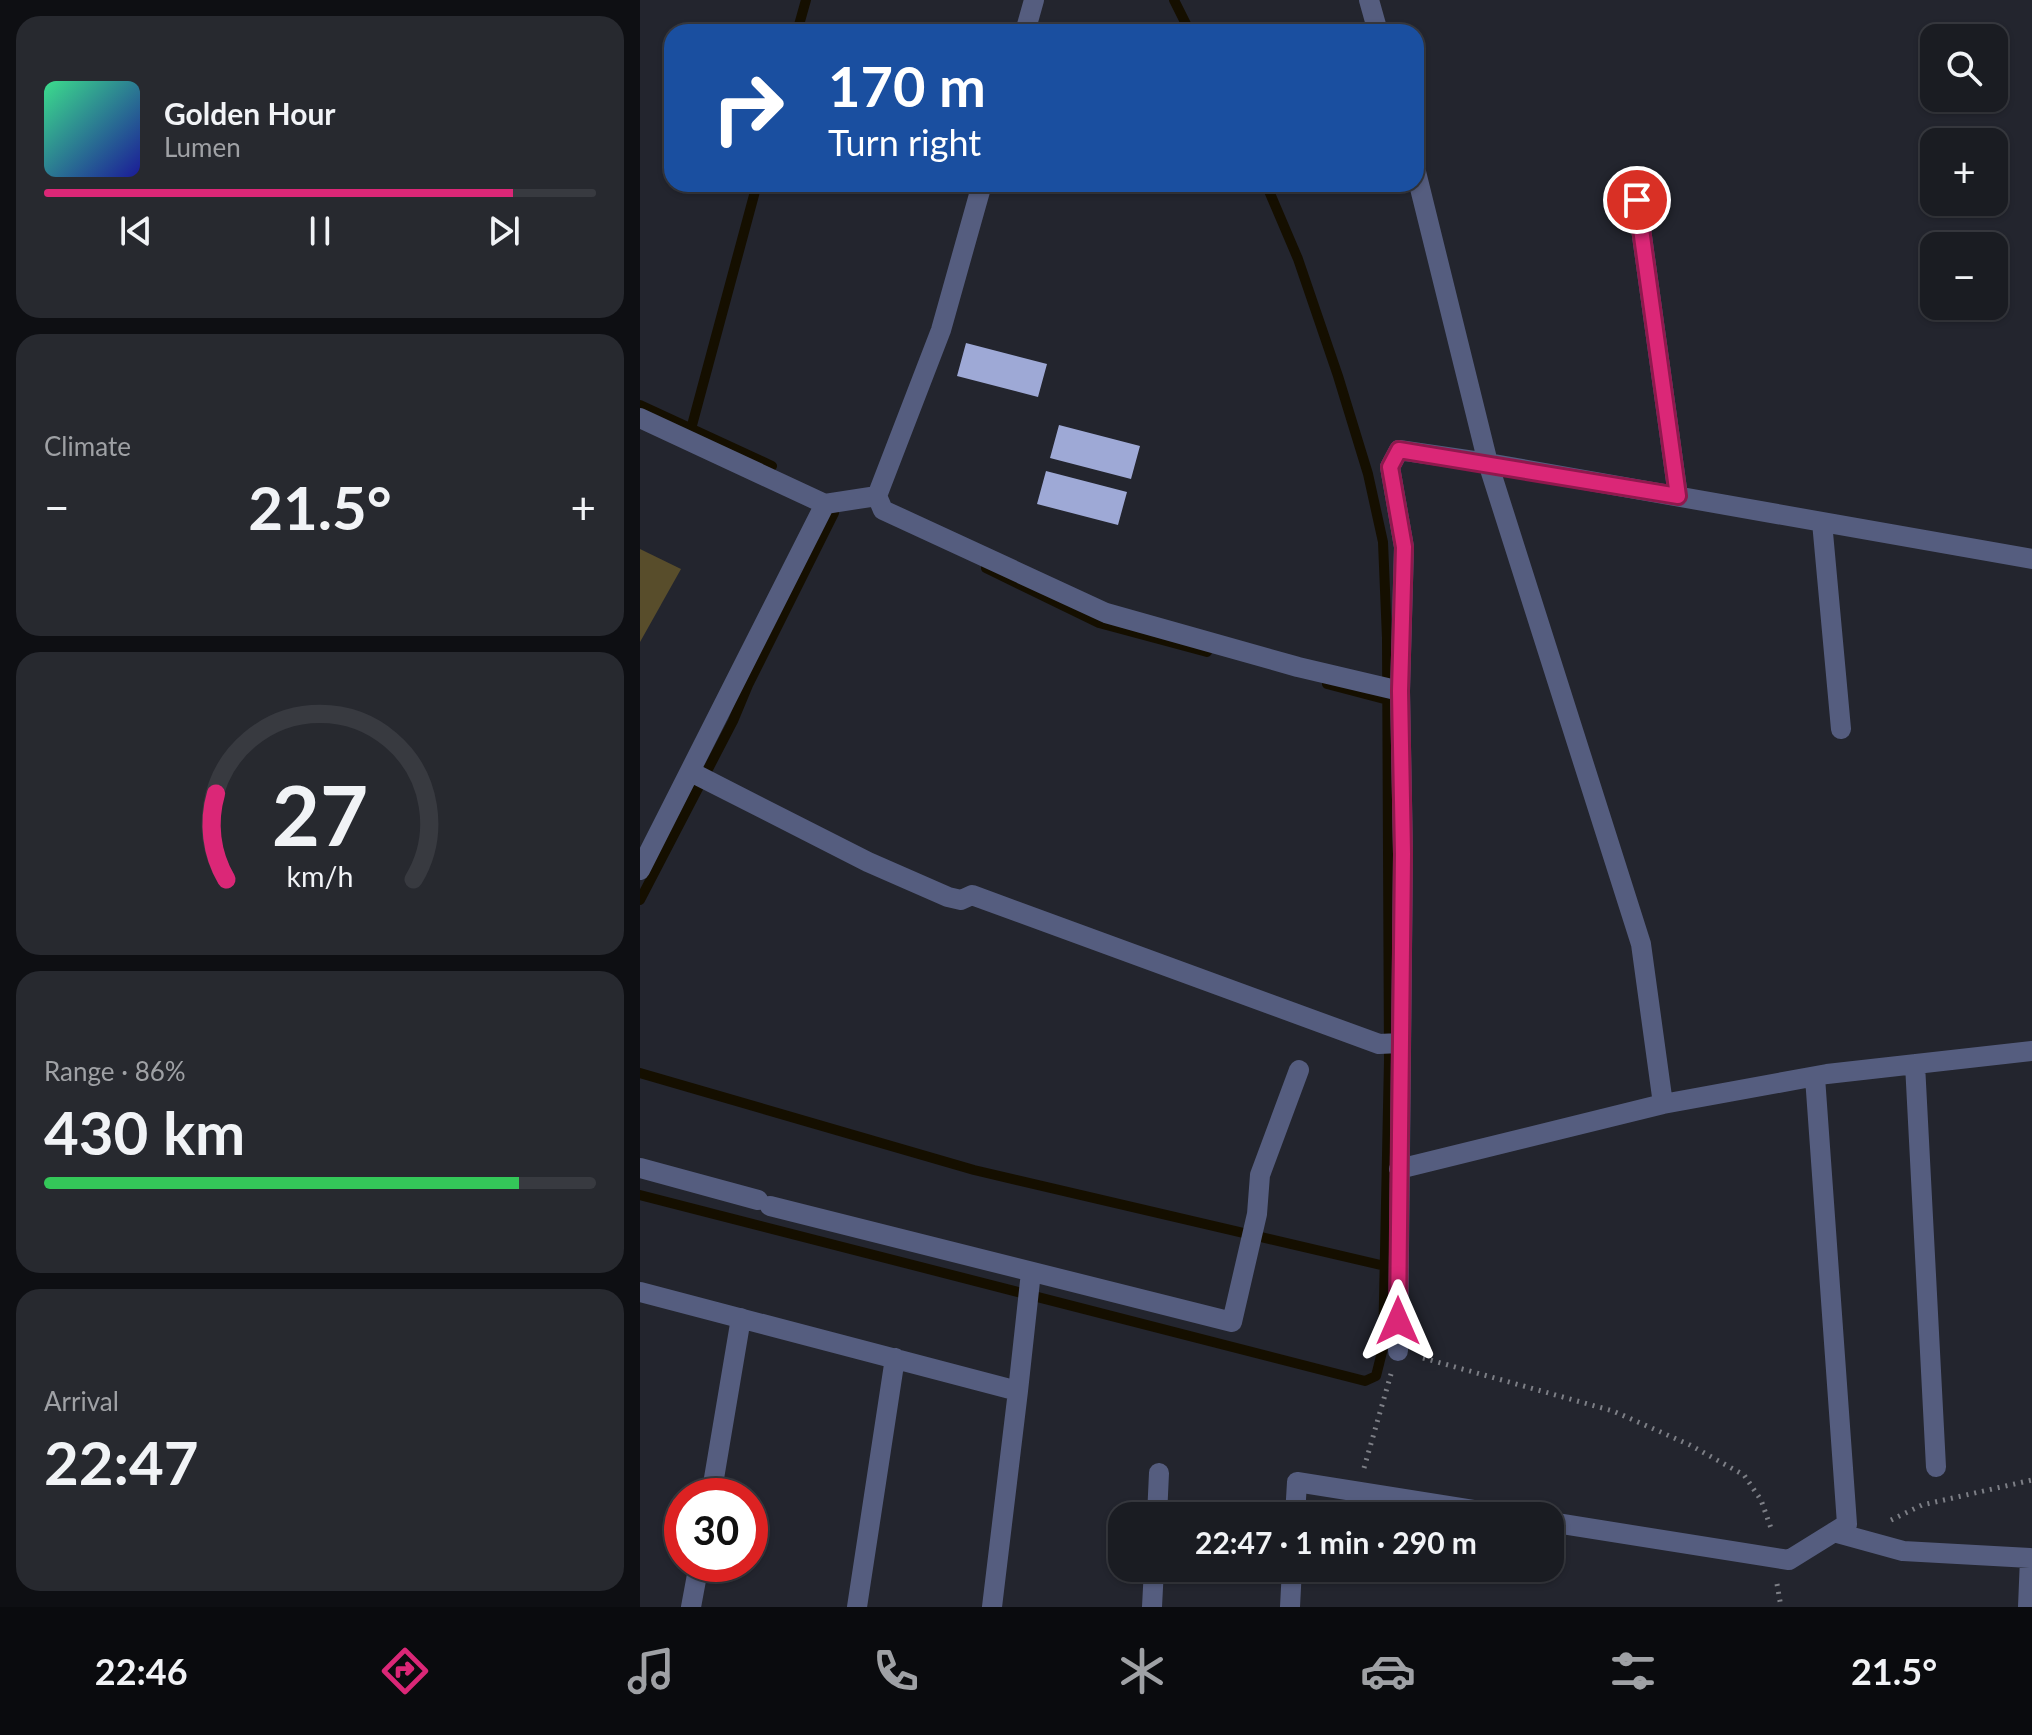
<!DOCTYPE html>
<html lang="en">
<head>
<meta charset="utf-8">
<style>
  body { margin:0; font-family:Lato,sans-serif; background:#27292f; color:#f1f3f6; height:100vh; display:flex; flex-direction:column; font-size:30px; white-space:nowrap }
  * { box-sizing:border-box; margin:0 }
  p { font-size:26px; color:#9fa1a5 }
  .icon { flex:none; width:44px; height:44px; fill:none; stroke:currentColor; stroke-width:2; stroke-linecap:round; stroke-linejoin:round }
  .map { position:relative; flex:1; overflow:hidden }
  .details { display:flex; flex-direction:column; gap:16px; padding:16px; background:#0e0f13; width:640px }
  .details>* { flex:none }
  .top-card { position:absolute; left:24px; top:24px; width:760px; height:168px; border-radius:24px; box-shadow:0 2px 6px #0004,0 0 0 2px #383a40; background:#1a4fa0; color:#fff; overflow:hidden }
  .buttons { position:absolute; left:1280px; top:24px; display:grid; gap:16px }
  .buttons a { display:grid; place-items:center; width:88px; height:88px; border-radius:16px; background:#1a1c22; box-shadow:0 2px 6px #0004,0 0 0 2px #383a40; font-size:40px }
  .speed { position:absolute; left:24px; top:1478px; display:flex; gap:16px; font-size:40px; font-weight:700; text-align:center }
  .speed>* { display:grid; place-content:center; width:104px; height:104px; border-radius:50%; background:#1a1c22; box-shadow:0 2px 6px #0004,0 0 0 2px #383a40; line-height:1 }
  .speed .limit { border:12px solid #d22; background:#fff; color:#111 }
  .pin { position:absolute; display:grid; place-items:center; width:68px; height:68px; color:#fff; margin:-34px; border:4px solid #fff; border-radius:50%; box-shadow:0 2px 8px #0007 }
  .me { position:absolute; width:88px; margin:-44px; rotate:0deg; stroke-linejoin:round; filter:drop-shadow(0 0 6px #0008) }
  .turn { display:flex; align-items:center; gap:28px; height:168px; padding:0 32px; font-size:36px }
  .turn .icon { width:104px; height:104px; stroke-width:2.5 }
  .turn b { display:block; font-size:56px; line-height:68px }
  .big { font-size:60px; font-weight:700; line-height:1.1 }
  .details .card { flex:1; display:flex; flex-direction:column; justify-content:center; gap:12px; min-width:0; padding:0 28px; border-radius:24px; background:#27292f }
  .details .dial { align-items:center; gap:0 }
  .dial svg { height:208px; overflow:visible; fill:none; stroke:#383a40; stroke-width:7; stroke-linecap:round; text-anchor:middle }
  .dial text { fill:#f1f3f6; stroke:none }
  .song { display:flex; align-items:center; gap:24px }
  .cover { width:96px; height:96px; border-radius:12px; background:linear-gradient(135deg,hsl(150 70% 55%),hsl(240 70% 35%)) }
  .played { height:8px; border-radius:4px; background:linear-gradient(90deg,#db2777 85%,#383a40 85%) }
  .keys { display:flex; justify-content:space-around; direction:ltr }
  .heat { display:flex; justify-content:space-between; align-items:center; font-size:44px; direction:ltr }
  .charge { height:12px; border-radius:6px; background:linear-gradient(90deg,#34c759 86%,#383a40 0) }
  .trip { position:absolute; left:468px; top:1502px; width:456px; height:80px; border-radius:24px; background:#1a1c22; box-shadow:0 2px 6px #0004,0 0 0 2px #383a40; font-weight:700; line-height:80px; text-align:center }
  .tabs { display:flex; height:128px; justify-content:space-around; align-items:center; background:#0a0b0e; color:#9fa1a5 }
  .tabs .icon { width:56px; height:56px }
  .tabs .current { color:#db2777 }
  .tabs b { font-size:36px; color:#f1f3f6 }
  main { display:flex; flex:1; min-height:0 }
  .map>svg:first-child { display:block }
  .green { fill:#584d2b }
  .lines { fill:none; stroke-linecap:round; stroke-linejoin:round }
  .stream { stroke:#150f00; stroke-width:10 }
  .building { fill:#9ea9d6 }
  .path { stroke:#7d7f86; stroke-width:5; stroke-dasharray:2 6; stroke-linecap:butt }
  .minor { stroke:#555d7f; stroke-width:20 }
  .route-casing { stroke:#8e194d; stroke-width:20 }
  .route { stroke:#db2777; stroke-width:14 }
</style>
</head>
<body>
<main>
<section class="details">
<div class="card">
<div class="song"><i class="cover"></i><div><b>Golden Hour</b><p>Lumen</p></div></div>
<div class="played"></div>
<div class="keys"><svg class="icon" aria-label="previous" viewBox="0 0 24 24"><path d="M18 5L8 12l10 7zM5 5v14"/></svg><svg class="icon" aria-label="pause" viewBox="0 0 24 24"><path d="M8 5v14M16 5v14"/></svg><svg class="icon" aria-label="next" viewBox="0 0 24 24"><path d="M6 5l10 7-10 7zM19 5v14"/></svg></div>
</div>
<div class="card"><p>Climate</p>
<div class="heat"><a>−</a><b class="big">21.5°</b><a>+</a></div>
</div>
<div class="card dial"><svg viewBox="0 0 100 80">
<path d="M14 69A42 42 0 1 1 86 69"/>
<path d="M14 69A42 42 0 0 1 10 36" stroke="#db2777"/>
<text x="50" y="56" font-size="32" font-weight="700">27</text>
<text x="50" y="72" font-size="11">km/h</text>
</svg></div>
<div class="card"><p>Range · 86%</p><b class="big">430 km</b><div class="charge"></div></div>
<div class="card"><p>Arrival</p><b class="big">22:47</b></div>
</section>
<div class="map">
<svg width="1392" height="1607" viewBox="0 0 1392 1607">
  <rect width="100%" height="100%" fill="#23252e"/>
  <path class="green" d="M0,549L41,569L0,642Z"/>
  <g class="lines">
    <path class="stream" d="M534,0L550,32
      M157,32L166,0
      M0,405L132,466
      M51,429L117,184
      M346,568L459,623L567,652
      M687,684L748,700
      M0,900L93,721L108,685L194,513
      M0,1073L334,1170L745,1266
      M0,1195L725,1381L736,1376L743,1348L749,1060L747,638L743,542L728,474L698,376L658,259L626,184"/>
  </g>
  <path class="building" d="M326,343L407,364L398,397L317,376Z
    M419,425L500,446L491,479L410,458Z
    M406,471L487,492L478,525L397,504Z"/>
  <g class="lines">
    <path class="path" d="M783,1358L973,1411L1050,1445L1104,1475L1121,1500L1132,1531
      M724,1468L751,1374
      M1251,1520L1282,1505L1392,1480
      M1137,1584L1141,1607"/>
    <path class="minor" d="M729,0L738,32
      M385,32L394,0
      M776,172L848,463L1001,944L1023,1104L1187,1074L1392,1051
      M342,184L301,330L237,496L243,510L466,613L658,667L760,691L764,547L750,467L759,450L848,463L1392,559
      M997,200L1038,496
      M0,418L185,504L237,496
      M1182,522L1201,729
      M51,772L228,862L308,897L321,900L332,895L739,1044L760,1043
      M0,870L185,504
      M1275,1064L1296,1467
      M0,1168L118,1200
      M759,1169L1023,1104
      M130,1206L592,1322L617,1214L620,1175L659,1070
      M0,1292L378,1391L352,1607
      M758,1351L763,854L760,691
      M378,1391L391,1272
      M71,1496L101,1318
      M517,1516L519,1473
      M655,1516L657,1482L871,1516
      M910,1522L1149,1560L1207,1524L1175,1077
      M1194,1532L1263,1551L1390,1558L1388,1607
      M51,1607L59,1564
      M217,1607L255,1358
      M512,1607L514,1568
      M650,1607L652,1568"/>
  </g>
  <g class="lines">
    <defs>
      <path id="route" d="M758,1321L763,854L760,691L764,547L750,467L759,450L1038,496L997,200"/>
    </defs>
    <use href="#route" class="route-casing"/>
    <use href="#route" class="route"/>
  </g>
</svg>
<div class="buttons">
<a><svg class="icon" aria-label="search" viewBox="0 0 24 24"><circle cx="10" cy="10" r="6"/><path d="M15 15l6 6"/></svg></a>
<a>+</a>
<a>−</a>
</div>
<div class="speed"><div class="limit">30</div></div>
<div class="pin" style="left:997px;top:200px;background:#d93025"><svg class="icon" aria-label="arrive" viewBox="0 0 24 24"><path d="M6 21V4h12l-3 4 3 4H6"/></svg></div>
<svg class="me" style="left:758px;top:1321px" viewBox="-20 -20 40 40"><path d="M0-17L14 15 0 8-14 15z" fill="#db2777" stroke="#fff" stroke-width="4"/></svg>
<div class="trip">22:47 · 1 min · 290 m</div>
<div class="top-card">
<div class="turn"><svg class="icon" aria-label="right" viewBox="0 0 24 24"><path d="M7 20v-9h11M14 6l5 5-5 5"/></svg><div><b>170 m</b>Turn right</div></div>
</div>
</div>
</main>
<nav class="tabs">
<b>22:46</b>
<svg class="icon current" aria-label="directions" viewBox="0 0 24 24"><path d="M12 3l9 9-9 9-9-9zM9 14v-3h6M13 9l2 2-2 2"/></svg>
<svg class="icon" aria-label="music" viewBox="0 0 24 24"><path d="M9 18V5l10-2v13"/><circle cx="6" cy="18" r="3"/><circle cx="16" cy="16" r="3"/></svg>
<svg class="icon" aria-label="phone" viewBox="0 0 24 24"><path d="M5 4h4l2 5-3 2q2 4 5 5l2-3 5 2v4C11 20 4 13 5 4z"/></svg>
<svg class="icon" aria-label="climate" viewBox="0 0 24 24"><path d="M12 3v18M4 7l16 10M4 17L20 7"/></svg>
<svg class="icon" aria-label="car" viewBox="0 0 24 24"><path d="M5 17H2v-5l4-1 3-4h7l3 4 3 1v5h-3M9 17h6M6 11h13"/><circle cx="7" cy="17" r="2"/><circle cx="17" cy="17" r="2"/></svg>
<svg class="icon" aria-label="filters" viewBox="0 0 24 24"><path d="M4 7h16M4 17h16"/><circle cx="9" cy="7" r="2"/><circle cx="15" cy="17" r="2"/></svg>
<b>21.5°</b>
</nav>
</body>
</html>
